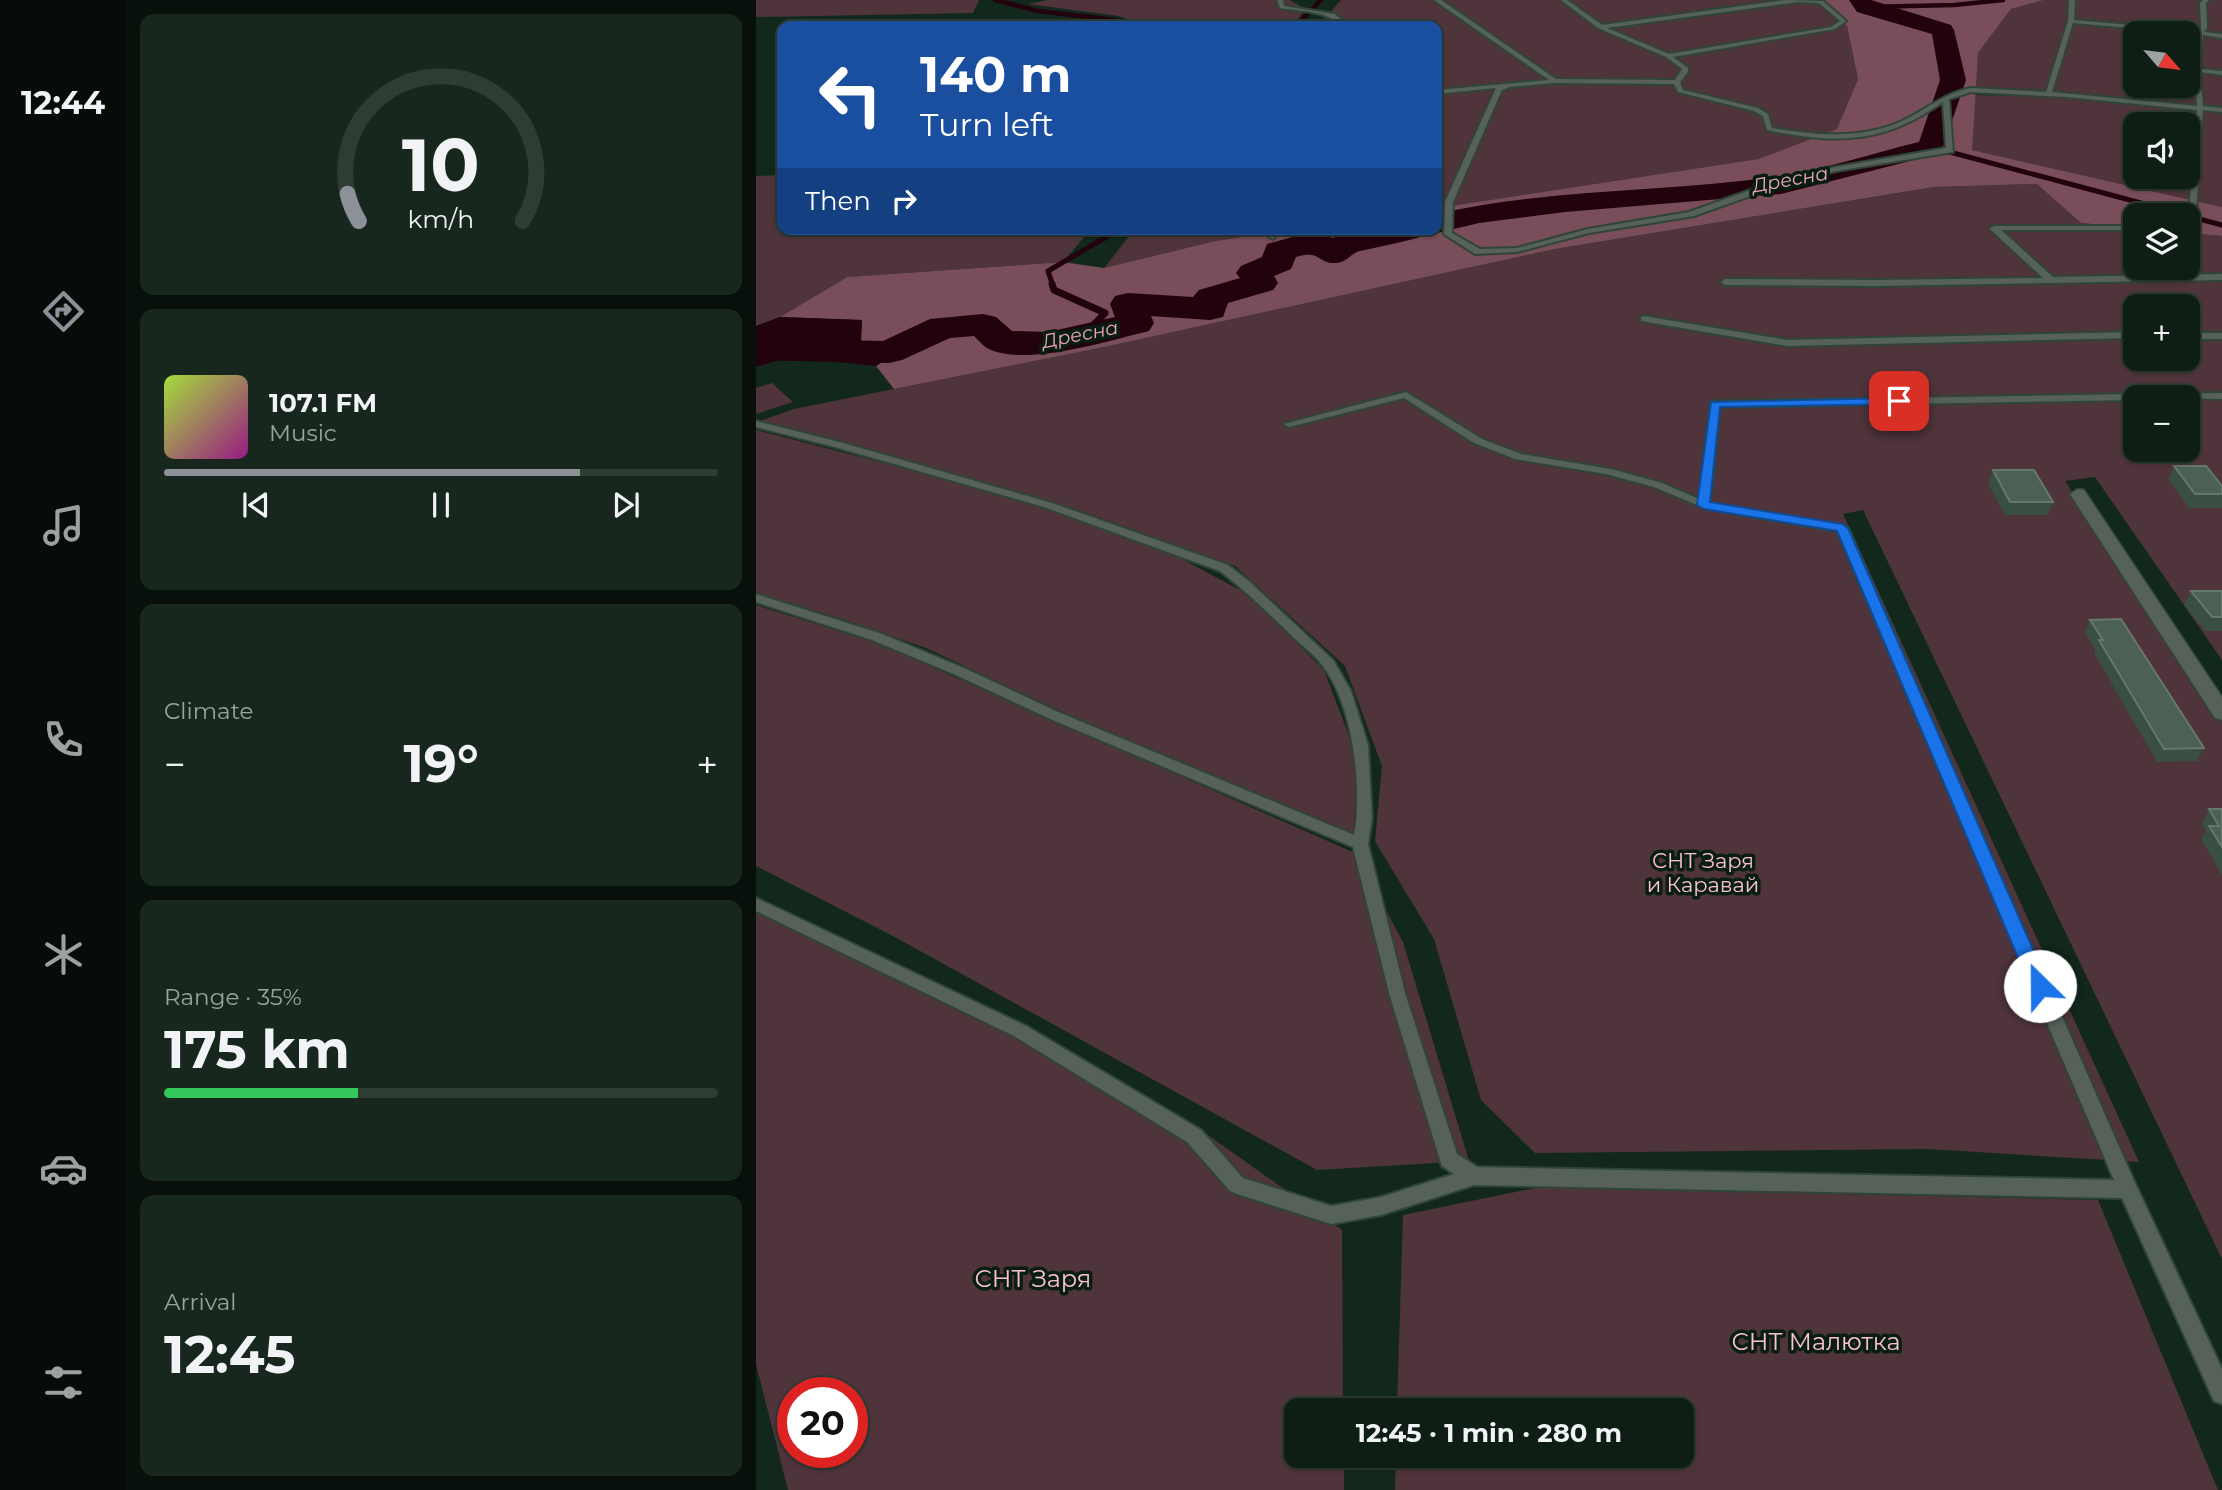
<!DOCTYPE html>
<html lang="en">
<head>
<meta charset="utf-8">
<style>
  body { margin:0; font-family:Montserrat,sans-serif; background:#17271e; color:#f1f3f6; height:100vh; display:flex; flex-direction:column; font-size:26px; white-space:nowrap }
  * { box-sizing:border-box; margin:0 }
  p { font-size:23px; color:#9ba2a0 }
  .icon { flex:none; width:38px; height:38px; fill:none; stroke:currentColor; stroke-width:2; stroke-linecap:round; stroke-linejoin:round }
  .map { position:relative; flex:1; overflow:hidden }
  .side { display:flex; flex-direction:column; gap:14px; padding:14px; background:#08100c; width:630px }
  .side>* { flex:none }
  .banner { position:absolute; left:21px; top:21px; width:665px; height:214px; border-radius:14px; box-shadow:0 2px 5px #0004,0 0 0 2px #2e3c34; background:#1a4fa0; color:#fff; overflow:hidden }
  .needle { width:46px; rotate:118deg }
  .controls { position:absolute; left:1367px; top:21px; display:grid; gap:14px }
  .controls a { display:grid; place-items:center; width:77px; height:77px; border-radius:14px; background:#0e1e15; box-shadow:0 2px 5px #0004,0 0 0 2px #2e3c34; font-size:35px }
  .speed { position:absolute; left:21px; top:1377px; display:flex; gap:14px; font-size:35px; font-weight:700; text-align:center }
  .speed>* { display:grid; place-content:center; width:91px; height:91px; border-radius:50%; background:#0e1e15; box-shadow:0 2px 5px #0004,0 0 0 2px #2e3c34; line-height:1 }
  .speed .limit { border:10px solid #d22; background:#fff; color:#111 }
  .pin { position:absolute; display:grid; place-items:center; width:60px; height:60px; color:#fff; margin:-30px; border-radius:14px; box-shadow:0 4px 10px #0006 }
  .me { position:absolute; width:77px; margin:-38px; rotate:337deg; stroke-linejoin:round; filter:drop-shadow(0 0 5px #0008) }
  .turn { display:flex; align-items:center; gap:24px; height:147px; padding:0 28px; font-size:32px }
  .turn .icon { width:91px; height:91px; stroke-width:2.5 }
  .turn b { display:block; font-size:49px; line-height:60px }
  .then { display:flex; align-items:center; height:66px; padding:0 28px; background:#0003; gap:14px; font-size:26px }
  .big { font-size:52px; font-weight:700; line-height:1.1 }
  .side .card { flex:1; display:flex; flex-direction:column; justify-content:center; gap:10px; min-width:0; padding:0 24px; border-radius:14px; background:#17271e }
  .side .dial { align-items:center; gap:0 }
  .dial svg { height:182px; overflow:visible; fill:none; stroke:#2e3c34; stroke-width:7; stroke-linecap:round; text-anchor:middle }
  .dial text { fill:#f1f3f6; stroke:none }
  .song { display:flex; align-items:center; gap:21px }
  .cover { width:84px; height:84px; border-radius:10px; background:linear-gradient(135deg,hsl(80 70% 55%),hsl(310 70% 35%)) }
  .played { height:7px; border-radius:4px; background:linear-gradient(90deg,#8c9099 75%,#2e3c34 75%) }
  .keys { display:flex; justify-content:space-around; direction:ltr }
  .heat { display:flex; justify-content:space-between; align-items:center; font-size:38px; direction:ltr }
  .charge { height:10px; border-radius:5px; background:linear-gradient(90deg,#34c759 35%,#2e3c34 0) }
  .trip { position:absolute; left:528px; top:1398px; width:410px; height:70px; border-radius:14px; background:#0e1e15; box-shadow:0 2px 5px #0004,0 0 0 2px #2e3c34; font-weight:700; line-height:70px; text-align:center }
  main { display:flex; flex:1; min-height:0 }
  .tab-bar { display:flex; flex-direction:column; width:126px; justify-content:space-around; align-items:center; background:#060c08; color:#9ba2a0 }
  .tab-bar .icon { width:49px; height:49px }
  .tab-bar .selected { color:#8c9099 }
  .tab-bar b { font-size:32px; color:#f1f3f6 }
  .map>svg:first-child { display:block }
  .green { fill:#4f343b; fill-rule:evenodd }
  .forest { fill:#794d59 }
  .water { fill:#22020d }
  .lines { fill:none; stroke-linecap:round; stroke-linejoin:round }
  .stream-far2 { stroke:#22020d; stroke-width:4.5 }
  .stream-far1 { stroke:#22020d; stroke-width:5 }
  .stream { stroke:#22020d; stroke-width:7 }
  .river { fill:#22020d; fill-rule:evenodd }
  .lane-casing { stroke:#304539; stroke-width:4 }
  .street-casing { stroke:#304539; stroke-width:3 }
  .lane { fill:#56615a; fill-rule:evenodd }
  .street { fill:#56615a; fill-rule:evenodd }
  .wall { fill:#394f42 }
  .building { fill:#4c6154; stroke:#64786c; stroke-width:2 }
  .route { fill:#1a73e8; stroke:#114b97; stroke-width:2 }
  .labels { text-anchor:middle; stroke-width:7; stroke-linejoin:round; paint-order:stroke }
  .far-water-label { font-size:19px; font-style:italic; fill:#f0a5ba; stroke:#081e12 }
  .park-label { font-size:21px; fill:#fdc0d0; stroke:#081e12 }
  .near-park-label { font-size:24px; fill:#fdc0d0; stroke:#081e12 }
</style>
</head>
<body>
<main>
<nav class="tab-bar">
<b>12:44</b>
<svg class="icon selected" aria-label="directions" viewBox="0 0 24 24"><path d="M12 3l9 9-9 9-9-9zM9 14v-3h6M13 9l2 2-2 2"/></svg>
<svg class="icon" aria-label="music" viewBox="0 0 24 24"><path d="M9 18V5l10-2v13"/><circle cx="6" cy="18" r="3"/><circle cx="16" cy="16" r="3"/></svg>
<svg class="icon" aria-label="phone" viewBox="0 0 24 24"><path d="M5 4h4l2 5-3 2q2 4 5 5l2-3 5 2v4C11 20 4 13 5 4z"/></svg>
<svg class="icon" aria-label="climate" viewBox="0 0 24 24"><path d="M12 3v18M4 7l16 10M4 17L20 7"/></svg>
<svg class="icon" aria-label="car" viewBox="0 0 24 24"><path d="M5 17H2v-5l4-1 3-4h7l3 4 3 1v5h-3M9 17h6M6 11h13"/><circle cx="7" cy="17" r="2"/><circle cx="17" cy="17" r="2"/></svg>
<svg class="icon" aria-label="filters" viewBox="0 0 24 24"><path d="M4 7h16M4 17h16"/><circle cx="9" cy="7" r="2"/><circle cx="15" cy="17" r="2"/></svg>
</nav>
<section class="side">
<div class="card dial"><svg viewBox="0 0 100 80">
<path d="M14 69A42 42 0 1 1 86 69"/>
<path d="M14 69A42 42 0 0 1 9 57" stroke="#8c9099"/>
<text x="50" y="56" font-size="32" font-weight="700">10</text>
<text x="50" y="72" font-size="11">km/h</text>
</svg></div>
<div class="card">
<div class="song"><i class="cover"></i><div><b>107.1 FM</b><p>Music</p></div></div>
<div class="played"></div>
<div class="keys"><svg class="icon" aria-label="previous" viewBox="0 0 24 24"><path d="M18 5L8 12l10 7zM5 5v14"/></svg><svg class="icon" aria-label="pause" viewBox="0 0 24 24"><path d="M8 5v14M16 5v14"/></svg><svg class="icon" aria-label="next" viewBox="0 0 24 24"><path d="M6 5l10 7-10 7zM19 5v14"/></svg></div>
</div>
<div class="card"><p>Climate</p>
<div class="heat"><a>−</a><b class="big">19°</b><a>+</a></div>
</div>
<div class="card"><p>Range · 35%</p><b class="big">175 km</b><div class="charge"></div></div>
<div class="card"><p>Arrival</p><b class="big">12:45</b></div>
</section>
<div class="map">
<svg width="1466" height="1490" viewBox="0 0 1466 1490">
  <rect width="100%" height="100%" fill="#12281c"/>
  <path class="green" d="M0,0H223L217,13L0,17Z
    M292,0H534L549,9L537,26H395L362,16L272,4Z
    M585,0H1064L1091,26L1102,79L1082,129L1002,159L681,208V26H562Z
    M1288,0H1466V108L1303,91L1219,89L1222,53L1255,9ZM1379,33H1432V86H1379Z
    M1218,95L1316,97L1466,112V207L1215,150ZM1379,124H1432V177H1379Z
    M26,175V229H335L307,262L91,277L24,317L0,326V176Z
    M1282,184L1325,223L1379,228V268H1432V233L1466,236V660L1339,477L1309,481L1466,717V1259L1107,510L1087,514L1383,1162L1172,1149L779,1153L725,1100L678,939L619,841L626,766L589,666L479,566L313,507L4,421L38,409L339,349L799,249L1178,187ZM1379,306H1432V359H1379ZM1379,397H1432V450H1379Z
    M379,229H538L459,241L348,268Z
    M16,383L37,402L0,414V388Z
    M0,430L256,496L424,558L493,595L568,670L603,762L597,833L349,732L170,648L83,618L0,593Z
    M0,605L124,644L599,853L647,942L713,1161L561,1170L137,936L0,866Z
    M0,899L171,982L435,1123L586,1230L587,1410H541V1456H588V1490H32L0,1364ZM37,1393H96V1452H37Z
    M784,1187L1342,1200L1462,1490H639L640,1456H926V1410H641L647,1215Z"/>
  <path class="forest" d="M1064,0H1288L1255,9L1222,53L1216,150L1466,207V236L1432,233V215H1379V228L1325,223L1281,184L1178,187L799,249L339,349L138,389L120,366L150,347L104,343L106,320L24,317L91,277L307,262L348,268L459,241L538,229H681V208L1002,159L1081,129L1102,79L1091,26Z"/>
  <path class="water" d="M24,317L106,320L105,343L151,346L120,366L33,357L0,367V326Z"/>
  <g class="lines">
    <path class="stream-far2" d="M239,0L282,11L359,20L374,26
      M1109,7L1198,5L1247,0
      M540,26L565,0"/>
    <path class="stream-far1" d="M1175,147L1430,215
      M1432,216L1466,225
      M297,286L292,271L364,229"/>
    <path class="stream" d="M296,284L298,290L349,313L329,334"/>
    <path class="river" d="M1093,0H1115L1195,25L1198,30L1210,80L1185,153L1025,194L809,212L723,223L681,233L672,230L668,236C647,242 626,246 604,251C595,253 591,262 581,263C561,264 565,249 540,257L535,269L518,276L522,283L517,290L472,303L467,317L454,320L395,316L398,323L393,331C355,340 272,366 235,350C229,348 223,341 218,336L194,338L146,360L133,363L0,360V338L127,341L174,319L227,314L240,317L256,331L292,332L359,317L354,304L359,296L372,293L437,297L443,290L484,278L480,273L485,266L506,257L511,244L558,231L577,238C595,225 657,229 681,229V214C794,188 909,193 1024,176C1071,169 1117,153 1163,142L1184,80L1176,34L1101,12Z"/>
    <defs>
      <path id="lane" d="M521,0H527L528,6L579,14L593,26H587C567,10 548,12 524,8Z
        M678,0H685L800,79L919,80L926,69L910,57L842,28L805,0H811L846,25L1030,0L1067,1L1090,21L1079,29L917,57L932,68V72L924,82L927,90L1002,108L1012,114L1016,128C1060,135 1104,140 1146,121C1170,110 1188,93 1215,88L1290,92L1312,21L1313,0H1319L1318,20L1442,31L1445,28L1444,3L1447,0H1453L1450,3L1451,28L1448,32L1466,34V38L1447,35L1444,69L1466,71V75L1444,72L1447,106L1466,108V112L1447,110L1439,228L1432,230V222L1441,110L1311,97L1215,92L1193,99L1197,152L1080,171L1028,184L938,216L833,233L761,252L719,254L688,234L689,202L740,88L681,94V90L793,80ZM1042,2L1063,3L1084,21L1075,27L913,54L851,28ZM1317,23L1441,34L1438,70L1441,106L1296,92ZM799,83L918,84L922,92L998,111L1007,116L1011,130C1057,140 1105,145 1149,124C1163,118 1175,110 1187,102L1190,148L1080,167L1023,180L933,212L832,229L761,248L724,249L696,233L697,202L746,90L754,87Z
        M1238,226H1379V230H1245L1297,277L1466,274V280L1120,286L969,285L965,282L969,279L1120,280L1287,278L1235,230L1234,228Z
        M518,229H526L517,239L513,237Z
        M888,316L1032,340L1379,332V338L1032,346L885,321V317Z
        M1432,333H1466V339H1432Z
        M650,392L726,439L765,454L855,469L906,483L943,499L954,404L959,401L1379,394L1384,396L1388,394L1466,393V399L1379,397V400L964,407L954,503L1086,525L1092,528L1379,1183L1466,1369V1404L1458,1401L1366,1198L718,1185L625,1215L575,1224L481,1194L474,1191L431,1142L258,1036L0,911V898L270,1026L445,1130L487,1178L575,1206L625,1197L698,1174L686,1166L684,1160L633,993L597,847L292,718L200,675L116,640L0,602V594L126,634L210,669L302,712L598,835C607,789 597,703 566,665C558,654 545,645 535,635C512,613 489,590 464,571L288,507L79,447L0,427V421L87,443L296,503L472,565L494,582L577,660L595,691L612,745L616,818L612,844L649,993L701,1154L721,1167L1358,1180L1081,531L948,508L898,487L850,474L759,459L718,443L648,398L533,427L528,424Z"/>
      <path id="street" d="M1322,489L1328,490L1466,697V720L1459,718L1314,494Z"/>
    </defs>
    <use href="#lane" class="lane-casing"/>
    <use href="#street" class="street-casing"/>
    <use href="#lane" class="lane"/>
    <use href="#street" class="street"/>
  </g>
  <path class="wall" d="M1418,466L1466,486V508H1433L1412,479Z
    M1237,470L1297,502L1292,515H1249L1232,484Z
    M1435,591H1466V631H1449L1428,605Z
    M1334,620L1448,748L1441,761L1401,762L1338,653L1339,649L1329,632Z
    M1453,809H1466V875L1445,839L1450,831L1446,823Z"/>
  <path class="building" d="M1418,466H1450L1466,486V494H1439Z
    M1237,470H1278L1297,502H1254Z
    M1435,591H1466V617H1456Z
    M1365,619L1448,748L1408,749L1343,640H1347L1334,620Z
    M1453,809H1466V847L1453,826H1463Z"/>
  <path class="route" d="M1143,398L1148,401L1147,404L964,407L954,502L1086,524L1092,528L1293,986L1290,991L1284,994L1277,991L1274,986L1081,531L948,509L941,505L955,402Z"/>
  <g class="labels">
    <g class="far-water-label">
      <text transform="translate(1034 179) rotate(-10)" y="7">Дресна</text>
      <text transform="translate(324 334) rotate(-11)" y="7">Дресна</text>
    </g>
    <g class="park-label">
      <text x="947" y="868">СНТ Заря<tspan x="947" dy="24">и Каравай</tspan></text>
    </g>
    <g class="near-park-label">
      <text x="277" y="1287">СНТ Заря</text>
      <text x="1060" y="1350">СНТ Малютка</text>
    </g>
  </g>
</svg>
<div class="controls">
<a><svg class="needle" viewBox="-14 -14 28 28"><path d="M0-13l5 13h-10z" fill="#e53935"/><path d="M0 13l5-13h-10z" fill="#9ba2a0"/></svg></a>
<a><svg class="icon" aria-label="sound" viewBox="0 0 24 24"><path d="M4 9h4l5-4v14l-5-4H4zM17 9q2 3 0 6"/></svg></a>
<a><svg class="icon" aria-label="layers" viewBox="0 0 24 24"><path d="M12 4l9 5-9 5-9-5zM3 14l9 5 9-5"/></svg></a>
<a>+</a>
<a>−</a>
</div>
<div class="speed"><div class="limit">20</div></div>
<div class="pin" style="left:1143px;top:401px;background:#d93025"><svg class="icon" aria-label="arrive" viewBox="0 0 24 24"><path d="M6 21V4h12l-3 4 3 4H6"/></svg></div>
<svg class="me" style="left:1284px;top:986px" viewBox="-20 -20 40 40"><circle r="19" fill="#fff"/><path d="M0-13L10 11 0 6-10 11z" fill="#1a73e8"/></svg>
<div class="trip">12:45 · 1 min · 280 m</div>
<div class="banner">
<div class="turn"><svg class="icon" aria-label="left" viewBox="0 0 24 24"><path d="M17 20v-9H6M10 6l-5 5 5 5"/></svg><div><b>140 m</b>Turn left</div></div>
<div class="then">Then<svg class="icon" aria-label="right" viewBox="0 0 24 24"><path d="M7 20v-9h11M14 6l5 5-5 5"/></svg></div>
</div>
</div>
</main>
</body>
</html>
